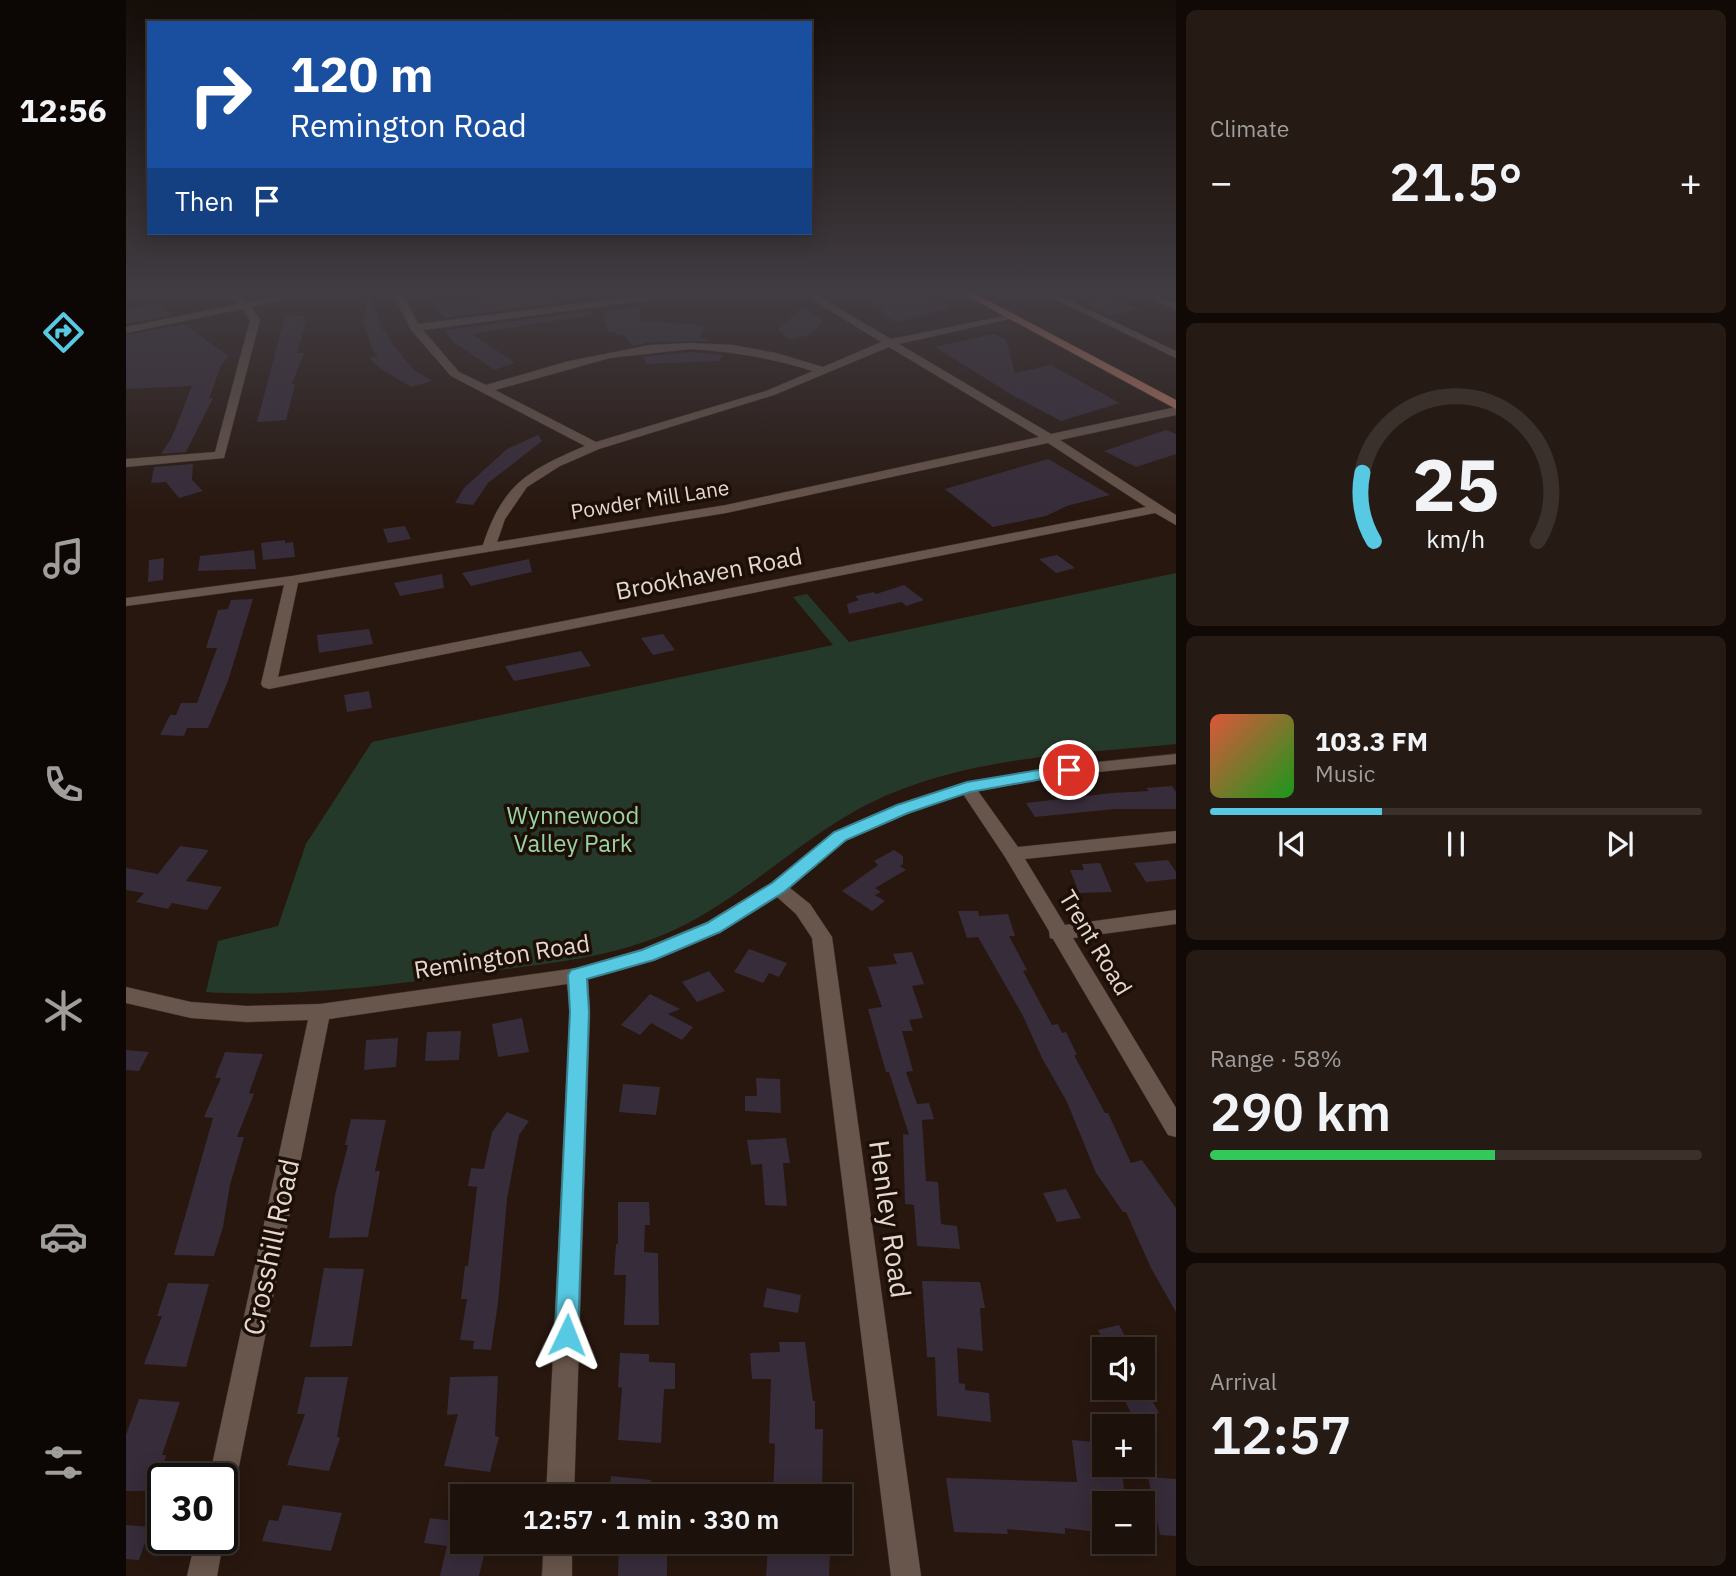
<!DOCTYPE html>
<html lang="en">
<head>
<meta charset="utf-8">
<style>
  body { margin:0; font-family:"IBM Plex Sans",sans-serif; background:#251a14; color:#f1f3f6; height:100vh; display:flex; flex-direction:column; font-size:26px; white-space:nowrap }
  * { box-sizing:border-box; margin:0 }
  p { font-size:23px; color:#a09d9d }
  .icon { flex:none; width:38px; height:38px; fill:none; stroke:currentColor; stroke-width:2; stroke-linecap:round; stroke-linejoin:round }
  .map { position:relative; flex:1; overflow:hidden }
  .details { display:flex; flex-direction:column; gap:10px; padding:10px; background:#100906; width:560px }
  .details>* { flex:none }
  .guide { position:absolute; left:21px; top:21px; width:665px; height:214px; border-radius:0px; box-shadow:0 4px 18px #0003,0 0 0 2px #3b312c; background:#1a4fa0; color:#fff; overflow:hidden }
  .controls { position:absolute; left:966px; top:1337px; display:grid; gap:14px }
  .controls a { display:grid; place-items:center; width:63px; height:63px; border-radius:0px; background:#1d110b; box-shadow:0 4px 18px #0003,0 0 0 2px #3b312c; font-size:35px }
  .speed { position:absolute; left:21px; top:1463px; display:flex; gap:14px; font-size:35px; font-weight:700; text-align:center }
  .speed>* { display:grid; place-content:center; width:91px; height:91px; border-radius:50%; background:#1d110b; box-shadow:0 4px 18px #0003,0 0 0 2px #3b312c; line-height:1 }
  .speed .limit { border:4px solid #111; border-radius:10px; background:#fff; color:#111 }
  .pin { position:absolute; display:grid; place-items:center; width:60px; height:60px; color:#fff; margin:-30px; border:4px solid #fff; border-radius:50%; box-shadow:0 2px 7px #0007 }
  .me { position:absolute; width:77px; margin:-38px; rotate:2deg; stroke-linejoin:round; filter:drop-shadow(0 0 5px #0008) }
  .turn { display:flex; align-items:center; gap:24px; height:147px; padding:0 28px; font-size:32px }
  .turn .icon { width:91px; height:91px; stroke-width:2.5 }
  .turn b { display:block; font-size:49px; line-height:60px }
  .then { display:flex; align-items:center; height:66px; padding:0 28px; background:#0003; gap:14px; font-size:26px }
  .big { font-size:52px; font-weight:600; line-height:1.1 }
  .details .card { flex:1; display:flex; flex-direction:column; justify-content:center; gap:10px; min-width:0; padding:0 24px; border-radius:10px; background:#251a14 }
  .details .dial { align-items:center; gap:0 }
  .dial svg { height:182px; overflow:visible; fill:none; stroke:#3b312c; stroke-width:7; stroke-linecap:round; text-anchor:middle }
  .dial text { fill:#f1f3f6; stroke:none }
  .song { display:flex; align-items:center; gap:21px }
  .cover { width:84px; height:84px; border-radius:10px; background:linear-gradient(135deg,hsl(10 70% 55%),hsl(120 70% 35%)) }
  .played { height:7px; border-radius:4px; background:linear-gradient(90deg,#57c9e2 35%,#3b312c 35%) }
  .keys { display:flex; justify-content:space-around; direction:ltr }
  .heat { display:flex; justify-content:space-between; align-items:center; font-size:38px; direction:ltr }
  .charge { height:10px; border-radius:5px; background:linear-gradient(90deg,#34c759 58%,#3b312c 0) }
  .trip { position:absolute; left:324px; top:1484px; width:402px; height:70px; border-radius:0px; background:#1d110b; box-shadow:0 4px 18px #0003,0 0 0 2px #3b312c; font-weight:600; line-height:70px; text-align:center }
  main { display:flex; flex:1; min-height:0 }
  .tab-bar { display:flex; flex-direction:column; width:126px; justify-content:space-around; align-items:center; background:#0c0704; color:#a09d9d }
  .tab-bar .icon { width:49px; height:49px }
  .tab-bar .current { color:#57c9e2 }
  .tab-bar b { font-size:32px; color:#f1f3f6 }
  .map>svg:first-child { display:block }
  .green { fill:#25392a }
  .building { fill:#372c3a }
  .lines { fill:none; stroke-linecap:round; stroke-linejoin:round }
  .minor-casing { stroke:#3e332e; stroke-width:1 }
  .primary-casing { stroke:#3e332e; stroke-width:1 }
  .minor { fill:#68554b; fill-rule:evenodd }
  .primary { fill:#c17c64; fill-rule:evenodd }
  .route { fill:#57c9e2; stroke:#398393; stroke-width:2 }
  .labels { text-anchor:middle; stroke-width:7; stroke-linejoin:round; paint-order:stroke }
  .far-street-label { font-size:21px; fill:#e3d8d2; stroke:#1d0e06 }
  .street-label { font-size:24px; fill:#e3d8d2; stroke:#1d0e06 }
  .park-label { font-size:24px; fill:#98d3a7; stroke:#1d0e06 }
  .near-street-label { font-size:28px; fill:#e3d8d2; stroke:#1d0e06 }
</style>
</head>
<body>
<main>
<nav class="tab-bar">
<b>12:56</b>
<svg class="icon current" aria-label="directions" viewBox="0 0 24 24"><path d="M12 3l9 9-9 9-9-9zM9 14v-3h6M13 9l2 2-2 2"/></svg>
<svg class="icon" aria-label="music" viewBox="0 0 24 24"><path d="M9 18V5l10-2v13"/><circle cx="6" cy="18" r="3"/><circle cx="16" cy="16" r="3"/></svg>
<svg class="icon" aria-label="phone" viewBox="0 0 24 24"><path d="M5 4h4l2 5-3 2q2 4 5 5l2-3 5 2v4C11 20 4 13 5 4z"/></svg>
<svg class="icon" aria-label="climate" viewBox="0 0 24 24"><path d="M12 3v18M4 7l16 10M4 17L20 7"/></svg>
<svg class="icon" aria-label="car" viewBox="0 0 24 24"><path d="M5 17H2v-5l4-1 3-4h7l3 4 3 1v5h-3M9 17h6M6 11h13"/><circle cx="7" cy="17" r="2"/><circle cx="17" cy="17" r="2"/></svg>
<svg class="icon" aria-label="filters" viewBox="0 0 24 24"><path d="M4 7h16M4 17h16"/><circle cx="9" cy="7" r="2"/><circle cx="15" cy="17" r="2"/></svg>
</nav>
<div class="map">
<svg width="1050" height="1576" viewBox="0 0 1050 1576">
  <rect width="100%" height="100%" fill="#27170f"/>
  <path class="green" d="M1050,573V744C939,755 821,757 722,815C653,856 598,914 521,941C471,959 417,964 365,971C273,984 173,998 80,992L92,941L152,926L180,844L246,742L707,645L667,597L681,594L723,642Z"/>
  <path class="building" d="M243,292L257,331H260L266,344L288,370L306,381L285,387L255,369L243,358L252,356L246,349L237,321Z
    M398,292H447L454,300L317,318L308,304Z
    M718,292H774L775,296L795,292L824,308L771,322L755,314L756,309Z
    M961,292H975L1013,309L983,316L964,307Z
    M29,303L45,315L0,324V310Z
    M514,306V321L578,325L574,337L585,341L524,342L507,346L497,334L491,336L489,331L482,333L477,311Z
    M676,308L698,320L686,334L663,340L652,329Z
    M463,311L466,315L346,334L389,363L368,370L326,341L319,330Z
    M159,316H179L177,321H180L171,353H178L166,384H169L160,420L131,422Z
    M58,324L102,356L95,365L83,399L87,398L60,452L35,454L46,437L66,386L0,389V335Z
    M868,334L880,340L889,373L925,365L994,403L935,421L886,395L809,347Z
    M565,352L597,355L593,361L521,364L516,357Z
    M1040,430L1050,434V454L1010,467L978,451Z
    M412,435L416,441L362,483L347,505L329,503L338,488L381,449Z
    M922,459L984,495L941,506L920,516L867,527L819,489Z
    M67,464L66,480L77,491L53,498L40,482L25,483L28,467Z
    M279,526L285,539L262,543L257,529Z
    M159,540V543L167,542L169,557L137,560L135,543Z
    M128,550L130,569L72,571L74,556Z
    M931,555L934,557L949,568L930,573L913,559Z
    M38,558L37,580L22,582L23,560Z
    M403,559L406,572L345,586L336,573Z
    M555,572L558,586L515,593L507,581Z
    M316,574L318,588L274,596L268,583Z
    M778,585L798,600L780,606L776,602L723,614L721,604L733,600L729,596L748,592L750,594Z
    M127,599L102,681L82,728H61L58,736L34,735L44,715H50L55,703H71L91,648H80L92,610L102,609L105,600Z
    M243,629L247,644L193,653L191,635Z
    M537,634L549,650L527,655L515,638Z
    M455,651L465,666L388,681L379,666Z
    M243,691L246,708L221,712L218,695Z
    M1046,786L1050,792V809H990L909,817L900,803L986,793L1023,791L1020,788Z
    M54,846L83,850L60,881L96,887L81,910L46,903L42,909L10,902L18,893L0,890V868L32,874Z
    M768,850L777,856V864L774,866L780,870L749,888L755,892L749,895L759,901L746,911L716,891L752,865L748,861Z
    M1042,860L1050,872V879L1020,882L1008,863Z
    M974,863L986,892L953,893L944,870H958L956,864Z
    M832,911H852L853,916L882,914L889,936H883L901,970L897,971L926,1025L932,1024L936,1033L940,1032L951,1055H948L979,1113H982L1005,1163L1016,1160L1050,1208V1312L1025,1268L1000,1212H997L970,1173L941,1102L916,1058L897,1016L852,937L841,938Z
    M623,949L661,963L653,977L643,973L637,983L608,972Z
    M786,952L798,984L786,986L797,1018L783,1020L787,1031H776L787,1071L780,1072L791,1104L803,1103L808,1119L796,1120L800,1181L812,1182L815,1224L831,1226L834,1249L791,1246L788,1205L779,1204L777,1134L783,1135L763,1072H760L742,1009L756,1007L742,967L771,964L767,954Z
    M583,971L599,991L571,1002L556,982Z
    M524,994L554,1009L542,1014L567,1027L556,1040L525,1023L514,1035L495,1025Z
    M396,1018L403,1052L372,1057L366,1024Z
    M335,1031L333,1060L299,1061L301,1032Z
    M272,1038L270,1067L238,1070L240,1040Z
    M0,1050L23,1052L13,1071L0,1070Z
    M99,1052L137,1054L123,1093L128,1094L111,1137H118L104,1185L97,1227L88,1256L48,1255L87,1118L78,1117L95,1078H89Z
    M630,1078L654,1079L655,1113L619,1111V1096H631Z
    M497,1084L534,1087L530,1115L493,1112Z
    M381,1112L403,1121L393,1135L381,1199L372,1303L365,1350L347,1349L348,1341L334,1340L341,1299H335L339,1266H342L351,1187L342,1186L345,1168L358,1169L366,1132Z
    M225,1119L260,1120L249,1171H254L242,1237L203,1238L209,1195L222,1145H219Z
    M660,1138L664,1163H657L661,1206L639,1205L636,1164L625,1165L621,1140Z
    M940,1189L955,1218L931,1222L917,1193Z
    M492,1202H523L524,1225H519L518,1252L532,1253L533,1325H498L500,1275H488L490,1244H492Z
    M198,1268L238,1269L226,1346L184,1347Z
    M796,1281L854,1282L859,1308H854L857,1351L831,1348L833,1383L839,1384V1390L863,1393L865,1422L811,1416L809,1357H801Z
    M42,1283L83,1284L60,1367L18,1364L36,1316H31Z
    M641,1288L675,1295L672,1313L637,1307Z
    M993,1325L1006,1349H982L972,1330Z
    M653,1342H679L687,1401H689V1429H697L696,1496H647L649,1444L643,1443L645,1379H626L624,1353L654,1352Z
    M494,1353L523,1354V1362L549,1363V1389H538L535,1443L492,1440L496,1388L492,1387Z
    M372,1376L369,1436L373,1437L364,1472L318,1466L332,1414L321,1415L324,1377Z
    M179,1377H222L211,1437L214,1438L203,1471L161,1465L179,1414H171Z
    M1020,1389L1033,1413L1007,1418L996,1394Z
    M13,1399L54,1402L36,1455H40L31,1491H0V1435Z
    M946,1440L978,1443V1465H995L1000,1503H978V1533L939,1528V1534L881,1529L882,1534L828,1532L820,1478L951,1482Z
    M485,1476L525,1480L523,1496H483Z
    M1022,1477L1050,1479V1536L1034,1535Z
    M157,1505L216,1513L205,1551L136,1541L143,1520L152,1521Z
    M330,1507H336V1542H361L353,1576H314L321,1546L298,1543L304,1518L327,1521Z
    M0,1525L24,1527L13,1560L0,1559Z
    M493,1542H541V1576H492Z
    M642,1545L704,1553L703,1576H640Z"/>
  <g class="lines">
    <defs>
      <path id="minor" d="M103,292H113L121,302L171,292H189L125,307L134,320L98,458L0,467V459L89,452L124,320L116,309L0,333V327L112,304Z
        M266,292H276L292,324L541,292H566L561,295L297,330L333,372L360,385L443,361L524,345L565,343L607,345L650,353L697,367L755,342L674,292H685L765,339L888,314V318L773,344L925,434L1050,407V415L934,440L1050,515V525L1029,513L143,689L137,687L135,684L158,585L0,606V598L166,576L357,545C377,483 403,470 459,446L325,376L285,330ZM763,347L913,437L600,505L371,542L379,519L401,487L434,466L473,449L648,395ZM565,349C608,352 646,358 687,371L640,391L470,442L369,390L484,358ZM922,443L1020,507L152,677L172,583L600,513Z
        M914,292H926L1050,351V358Z
        M1012,292H1024L1050,303V310Z
        M1050,754V764L943,775L852,791L892,847L1050,831V843L899,859L939,925L1050,910V924L947,938L1050,1108V1137L1042,1135L927,939L924,938L923,931L879,857L837,794L782,813L720,840L664,888L684,904L706,937L795,1576H765L686,938L670,914L651,897L595,932L529,960L462,979L464,1012L448,1496H420L444,1012L441,984L203,1019L110,1481L106,1491L96,1495V1479H83L182,1020L121,1022L65,1018L0,1003V987L65,1002L121,1006L194,1004L451,968L516,949L581,922L645,883L708,832L770,805L841,782L943,765Z
        M96,1533L98,1538L91,1576H61L70,1538H96Z
        M418,1542H446V1576H416Z"/>
      <path id="primary" d="M834,292H846L1050,400V409Z"/>
    </defs>
    <use href="#minor" class="minor-casing"/>
    <use href="#primary" class="primary-casing"/>
    <use href="#minor" class="minor"/>
    <use href="#primary" class="primary"/>
  </g>
  <linearGradient id="sky" x2="0" y2="1"><stop stop-color="#150d08"/><stop offset="0.57" stop-color="#413c42"/><stop offset="1" stop-color="#413c42" stop-opacity="0"/></linearGradient>
  <rect width="1050" height="512" fill="url(#sky)"/>
  <path class="route" d="M943,765L949,766L951,770L949,773L844,792L782,813L720,840L658,892L594,932L528,960L461,979L463,1012L452,1335L449,1343L441,1346L432,1343L429,1335L444,1012L442,975L445,970L516,950L581,923L646,883L708,832L771,805L841,782Z"/>
  <g class="labels">
    <g class="far-street-label">
      <text transform="translate(524 500) rotate(-9)" y="7">Powder Mill Lane</text>
    </g>
    <g class="street-label">
      <text transform="translate(583 574) rotate(-11)" y="8">Brookhaven Road</text>
      <text transform="translate(969 943) rotate(59)" y="8">Trent Road</text>
      <text transform="translate(376 957) rotate(-9)" y="8">Remington Road</text>
    </g>
    <g class="park-label">
      <text x="447" y="824">Wynnewood<tspan x="447" dy="28">Valley Park</tspan></text>
    </g>
    <g class="near-street-label">
      <text transform="translate(764 1219) rotate(82)" y="10">Henley Road</text>
      <text transform="translate(145 1247) rotate(-78)" y="10">Crosshill Road</text>
    </g>
  </g>
</svg>
<div class="controls">
<a><svg class="icon" aria-label="sound" viewBox="0 0 24 24"><path d="M4 9h4l5-4v14l-5-4H4zM17 9q2 3 0 6"/></svg></a>
<a>+</a>
<a>−</a>
</div>
<div class="speed"><div class="limit">30</div></div>
<div class="pin" style="left:943px;top:770px;background:#d93025"><svg class="icon" aria-label="arrive" viewBox="0 0 24 24"><path d="M6 21V4h12l-3 4 3 4H6"/></svg></div>
<svg class="me" style="left:441px;top:1335px" viewBox="-20 -20 40 40"><path d="M0-17L14 15 0 8-14 15z" fill="#57c9e2" stroke="#fff" stroke-width="4"/></svg>
<div class="trip">12:57 · 1 min · 330 m</div>
<div class="guide">
<div class="turn"><svg class="icon" aria-label="right" viewBox="0 0 24 24"><path d="M7 20v-9h11M14 6l5 5-5 5"/></svg><div><b>120 m</b>Remington Road</div></div>
<div class="then">Then<svg class="icon" aria-label="arrive" viewBox="0 0 24 24"><path d="M6 21V4h12l-3 4 3 4H6"/></svg></div>
</div>
</div>
<section class="details">
<div class="card"><p>Climate</p>
<div class="heat"><a>−</a><b class="big">21.5°</b><a>+</a></div>
</div>
<div class="card dial"><svg viewBox="0 0 100 80">
<path d="M14 69A42 42 0 1 1 86 69"/>
<path d="M14 69A42 42 0 0 1 9 39" stroke="#57c9e2"/>
<text x="50" y="56" font-size="32" font-weight="700">25</text>
<text x="50" y="72" font-size="11">km/h</text>
</svg></div>
<div class="card">
<div class="song"><i class="cover"></i><div><b>103.3 FM</b><p>Music</p></div></div>
<div class="played"></div>
<div class="keys"><svg class="icon" aria-label="previous" viewBox="0 0 24 24"><path d="M18 5L8 12l10 7zM5 5v14"/></svg><svg class="icon" aria-label="pause" viewBox="0 0 24 24"><path d="M8 5v14M16 5v14"/></svg><svg class="icon" aria-label="next" viewBox="0 0 24 24"><path d="M6 5l10 7-10 7zM19 5v14"/></svg></div>
</div>
<div class="card"><p>Range · 58%</p><b class="big">290 km</b><div class="charge"></div></div>
<div class="card"><p>Arrival</p><b class="big">12:57</b></div>
</section>
</main>
</body>
</html>
